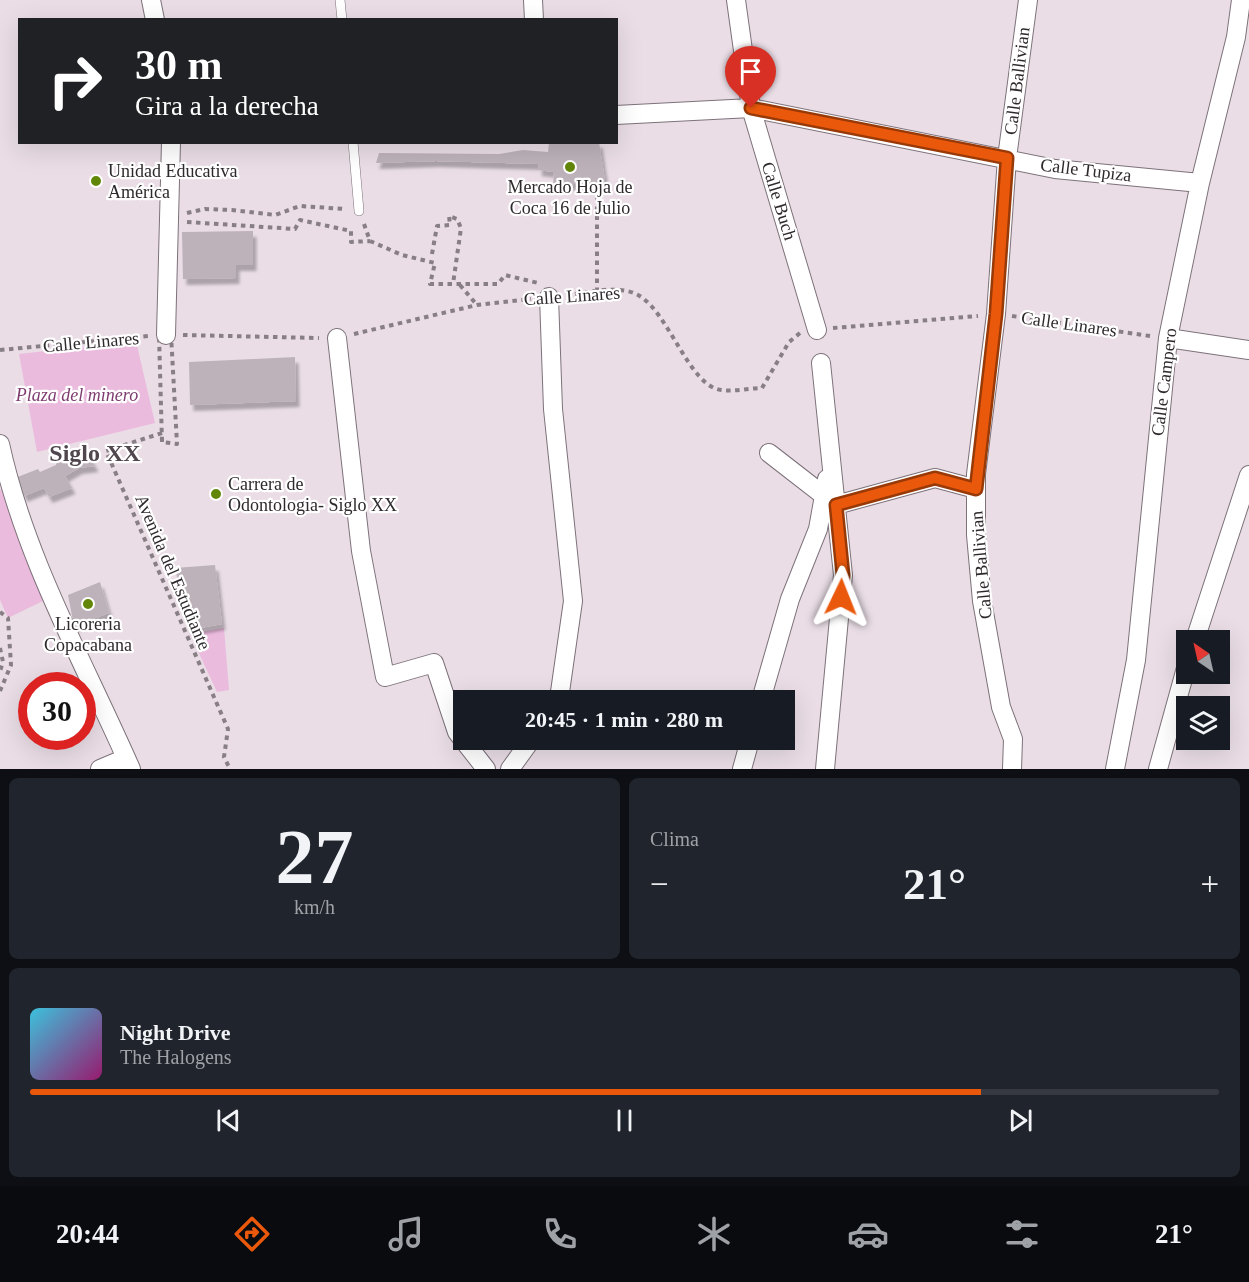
<!DOCTYPE html>
<html lang="es">
<head>
<meta charset="utf-8">
<style>
  body { margin:0; font-family:Georgia,serif; background:#20242c; color:#f1f3f6; height:100vh; display:flex; flex-direction:column; font-size:22px; white-space:nowrap }
  * { box-sizing:border-box; margin:0 }
  p { font-size:20px; color:#9ea1a6 }
  .icon { flex:none; width:33px; height:33px; fill:none; stroke:currentColor; stroke-width:2; stroke-linecap:round; stroke-linejoin:round }
  .map { position:relative; height:769px; overflow:hidden }
  .panel { display:flex; flex-direction:column; gap:9px; padding:9px; background:#0d0f14; flex:1 }
  .panel>* { flex:none }
  .hud { position:absolute; left:18px; top:18px; width:600px; height:126px; border-radius:0px; box-shadow:0 6px 24px #0002; background:#202124; color:#fff; overflow:hidden }
  .needle { width:39px; rotate:326deg }
  .fabs { position:absolute; left:1176px; top:630px; display:grid; gap:12px }
  .fabs a { display:grid; place-items:center; width:54px; height:54px; border-radius:0px; background:#171b24; box-shadow:0 6px 24px #0002; font-size:30px }
  .speed { position:absolute; left:18px; top:672px; display:flex; gap:12px; font-size:30px; font-weight:700; text-align:center }
  .speed>* { display:grid; place-content:center; width:78px; height:78px; border-radius:50%; background:#171b24; box-shadow:0 6px 24px #0002; line-height:1 }
  .speed .limit { border:9px solid #d22; background:#fff; color:#111 }
  .pin { position:absolute; display:grid; place-items:center; width:51px; height:51px; color:#fff; margin:-62px -26px; border-radius:50% 50% 50% 0; rotate:-45deg; box-shadow:0 0 6px #0007 }
  .pin .icon { rotate:45deg }
  .me { position:absolute; width:66px; margin:-33px; rotate:2deg; stroke-linejoin:round; filter:drop-shadow(0 0 4px #0008) }
  .turn { display:flex; align-items:center; gap:21px; height:126px; padding:0 18px; font-size:27px }
  .turn .icon { width:78px; height:78px; stroke-width:2.5 }
  .turn b { display:block; font-size:42px; line-height:51px }
  .big { font-size:45px; font-weight:700; line-height:1.1 }
  .panel .tile { flex:1; display:flex; flex-direction:column; justify-content:center; gap:9px; min-width:0; padding:0 21px; border-radius:9px; background:#20242c }
  .panel .dial { align-items:center; gap:0 }
  .dial b { font-size:78px; line-height:1 }
  .song { display:flex; align-items:center; gap:18px }
  .cover { width:72px; height:72px; border-radius:9px; background:linear-gradient(135deg,hsl(190 70% 55%),hsl(320 70% 35%)) }
  .played { height:6px; border-radius:3px; background:linear-gradient(90deg,#ea580c 80%,#363941 80%) }
  .keys { display:flex; justify-content:space-around; direction:ltr }
  .heat { display:flex; justify-content:space-between; align-items:center; font-size:33px; direction:ltr }
  .panel .tiles { flex:1; display:grid; gap:9px; grid-template-columns:1fr 1fr }
  .tile:last-child { grid-column:span 2 }
  .trip { position:absolute; left:453px; top:690px; width:342px; height:60px; border-radius:0px; background:#171b24; box-shadow:0 6px 24px #0002; font-weight:700; line-height:60px; text-align:center }
  .tabs { display:flex; height:96px; justify-content:space-around; align-items:center; background:#090b0e; color:#9ea1a6 }
  .tabs .icon { width:42px; height:42px }
  .tabs .active { color:#ea580c }
  .tabs b { font-size:27px; color:#f1f3f6 }
  .map>svg:first-child { display:block }
  .green { fill:#ebbbde }
  .building { fill:#bdb2ba; filter:url(#shadow) }
  .lines { fill:none; stroke-linecap:round; stroke-linejoin:round }
  .service-casing { stroke:#7d727a; stroke-width:10 }
  .minor-casing { stroke:#7d727a; stroke-width:20 }
  .path { stroke:#887f85; stroke-width:4; stroke-dasharray:4.5 4.5; stroke-linecap:butt }
  .service { stroke:#fff; stroke-width:9 }
  .minor { stroke:#fff; stroke-width:18 }
  .route-casing { stroke:#983908; stroke-width:15 }
  .route { stroke:#ea580c; stroke-width:10 }
  .poi-dot { fill:#628607; stroke:#fff; stroke-width:2 }
  .labels { text-anchor:middle; stroke-width:4.5; stroke-linejoin:round; paint-order:stroke }
  .street-label { font-size:18px; fill:#2e292c; stroke:#fff }
  .poi-label { font-size:18px; fill:#2e292c; stroke:#fff; text-anchor:start }
  .park-label { font-size:18px; font-style:italic; fill:#7e3b6f; stroke:#fff }
  .district-label { font-size:24px; font-weight:bold; fill:#50464d; stroke:#fff }
</style>
</head>
<body>
<div class="map">
<svg width="1249" height="769" viewBox="0 0 1249 769">
  <defs>
    <filter id="shadow"><feDropShadow dx="3.5" dy="6" stdDeviation="1.5" flood-color="#0004"/></filter>
  </defs>
  <rect width="100%" height="100%" fill="#eadde6"/>
  <path class="green" d="M136,341L155,423L37,452L19,354Z
    M5,488L47,599L8,618L0,600V490Z
    M224,628L229,690L217,692L190,634Z"/>
  <path class="building" d="M549,142H599L605,181L553,186L554,172L538,170L539,164L436,161L376,163L379,153L499,154L523,150L548,152Z
    M253,231V265H236V278L183,279L182,232Z
    M295,357L296,401L190,405L189,362Z
    M84,446L95,466L79,468L65,476L72,488L49,497L44,488L24,496L15,478L38,469L40,472L56,465L58,457Z
    M215,565L222,624L189,630L175,568Z
    M100,582L109,613L74,626L68,595Z"/>
  <g class="lines">
    <defs>
      <path id="service" d="M340,0L342,20
        M353,142L359,211"/>
      <path id="minor" d="M151,0L155,20
        M533,0L534,20
        M736,0L751,108L817,330
        M616,115L751,108L1055,169L1200,183
        M549,297L553,409L573,601L560,692L556,700
        M166,335L171,142
        M337,338L361,551L385,677L434,663L457,732L486,769
        M1168,338L1249,350
        M821,363L843,575L825,769
        M0,444C25,559 84,662 131,769
        M769,453L836,505L935,478L976,489
        M1195,640L1249,475
        M761,700L790,599L818,529L827,479
        M100,769L126,758
        M510,769L531,740
        M742,769L750,740
        M1012,769L1013,739L1001,707L982,601L976,535V474L996,314L1007,158L1028,0
        M1115,769L1136,660L1168,338L1200,183L1236,37L1241,0
        M1158,769L1186,668"/>
    </defs>
    <use href="#service" class="service-casing"/>
    <use href="#minor" class="minor-casing"/>
    <path class="path" d="M187,213L205,209L232,210L275,215L300,206L345,209
      M187,222L295,229L300,220L351,231V242L370,241
      M364,224L370,241L402,255L435,263L430,284H498L505,275L538,283
      M432,254L437,226L450,225L449,216L457,219L461,228L453,284
      M460,285L477,305
      M597,292V183
      M566,295C587,293 618,284 638,295C669,312 689,386 721,390C734,392 749,388 762,388L789,342L800,333
      M1012,316L1150,336
      M833,328L978,316
      M171,334L177,444L162,442L159,335Z
      M354,334L477,305L531,299
      M183,335L319,338
      M0,350L149,336
      M162,442V433L106,451L228,729L224,757L230,769
      M0,612L8,618L11,665L0,691
      M0,648L3,662L0,671"/>
    <use href="#service" class="service"/>
    <use href="#minor" class="minor"/>
  </g>
  <g class="lines">
    <defs>
      <path id="route" d="M751,108L1007,158L996,314L976,489L935,478L836,505L843,575L841,597"/>
    </defs>
    <use href="#route" class="route-casing"/>
    <use href="#route" class="route"/>
  </g>
  <g class="poi-dot">
    <circle cx="570" cy="167" r="6"/>
    <circle cx="96" cy="181" r="6"/>
    <circle cx="216" cy="494" r="6"/>
    <circle cx="88" cy="604" r="6"/>
  </g>
  <g class="labels">
    <g class="street-label">
      <text transform="translate(1017 81) rotate(-83)" y="6">Calle Ballivian</text>
      <text transform="translate(1086 170) rotate(7)" y="6">Calle Tupiza</text>
      <text transform="translate(779 201) rotate(73)" y="6">Calle Buch</text>
      <text transform="translate(572 296) rotate(-4)" y="6">Calle Linares</text>
      <text transform="translate(1069 324) rotate(8)" y="6">Calle Linares</text>
      <text transform="translate(91 342) rotate(-5)" y="6">Calle Linares</text>
      <text transform="translate(1164 382) rotate(-83)" y="6">Calle Campero</text>
      <text transform="translate(981 565) rotate(-95)" y="6">Calle Ballivian</text>
      <text transform="translate(173 572) rotate(67)" y="6">Avenida del Estudiante</text>
    </g>
    <g class="poi-label">
      <text x="108" y="177">Unidad Educativa<tspan x="108" dy="21">América</tspan></text>
      <text x="570" y="193" text-anchor="middle">Mercado Hoja de<tspan x="570" dy="21">Coca 16 de Julio</tspan></text>
      <text x="228" y="490">Carrera de<tspan x="228" dy="21">Odontologia- Siglo XX</tspan></text>
      <text x="88" y="630" text-anchor="middle">Licoreria<tspan x="88" dy="21">Copacabana</tspan></text>
    </g>
    <g class="park-label">
      <text x="77" y="401">Plaza del minero</text>
    </g>
    <g class="district-label">
      <text x="95" y="461">Siglo XX</text>
    </g>
  </g>
</svg>
<div class="fabs">
<a><svg class="needle" viewBox="-14 -14 28 28"><path d="M0-13l5 13h-10z" fill="#e53935"/><path d="M0 13l5-13h-10z" fill="#9ea1a6"/></svg></a>
<a><svg class="icon" aria-label="layers" viewBox="0 0 24 24"><path d="M12 4l9 5-9 5-9-5zM3 14l9 5 9-5"/></svg></a>
</div>
<div class="speed"><div class="limit">30</div></div>
<div class="pin" style="left:751px;top:108px;background:#d93025"><svg class="icon" aria-label="arrive" viewBox="0 0 24 24"><path d="M6 21V4h12l-3 4 3 4H6"/></svg></div>
<svg class="me" style="left:841px;top:597px" viewBox="-20 -20 40 40"><path d="M0-17L14 15 0 8-14 15z" fill="#ea580c" stroke="#fff" stroke-width="4"/></svg>
<div class="trip">20:45 · 1 min · 280 m</div>
<div class="hud">
<div class="turn"><svg class="icon" aria-label="right" viewBox="0 0 24 24"><path d="M7 20v-9h11M14 6l5 5-5 5"/></svg><div><b>30 m</b>Gira a la derecha</div></div>
</div>
</div>
<section class="panel">
<div class="tiles">
<div class="tile dial"><b>27</b><p>km/h</p></div>
<div class="tile"><p>Clima</p>
<div class="heat"><a>−</a><b class="big">21°</b><a>+</a></div>
</div>
<div class="tile">
<div class="song"><i class="cover"></i><div><b>Night Drive</b><p>The Halogens</p></div></div>
<div class="played"></div>
<div class="keys"><svg class="icon" aria-label="previous" viewBox="0 0 24 24"><path d="M18 5L8 12l10 7zM5 5v14"/></svg><svg class="icon" aria-label="pause" viewBox="0 0 24 24"><path d="M8 5v14M16 5v14"/></svg><svg class="icon" aria-label="next" viewBox="0 0 24 24"><path d="M6 5l10 7-10 7zM19 5v14"/></svg></div>
</div>
</div>
</section>
<nav class="tabs">
<b>20:44</b>
<svg class="icon active" aria-label="directions" viewBox="0 0 24 24"><path d="M12 3l9 9-9 9-9-9zM9 14v-3h6M13 9l2 2-2 2"/></svg>
<svg class="icon" aria-label="music" viewBox="0 0 24 24"><path d="M9 18V5l10-2v13"/><circle cx="6" cy="18" r="3"/><circle cx="16" cy="16" r="3"/></svg>
<svg class="icon" aria-label="phone" viewBox="0 0 24 24"><path d="M5 4h4l2 5-3 2q2 4 5 5l2-3 5 2v4C11 20 4 13 5 4z"/></svg>
<svg class="icon" aria-label="climate" viewBox="0 0 24 24"><path d="M12 3v18M4 7l16 10M4 17L20 7"/></svg>
<svg class="icon" aria-label="car" viewBox="0 0 24 24"><path d="M5 17H2v-5l4-1 3-4h7l3 4 3 1v5h-3M9 17h6M6 11h13"/><circle cx="7" cy="17" r="2"/><circle cx="17" cy="17" r="2"/></svg>
<svg class="icon" aria-label="filters" viewBox="0 0 24 24"><path d="M4 7h16M4 17h16"/><circle cx="9" cy="7" r="2"/><circle cx="15" cy="17" r="2"/></svg>
<b>21°</b>
</nav>
</body>
</html>
